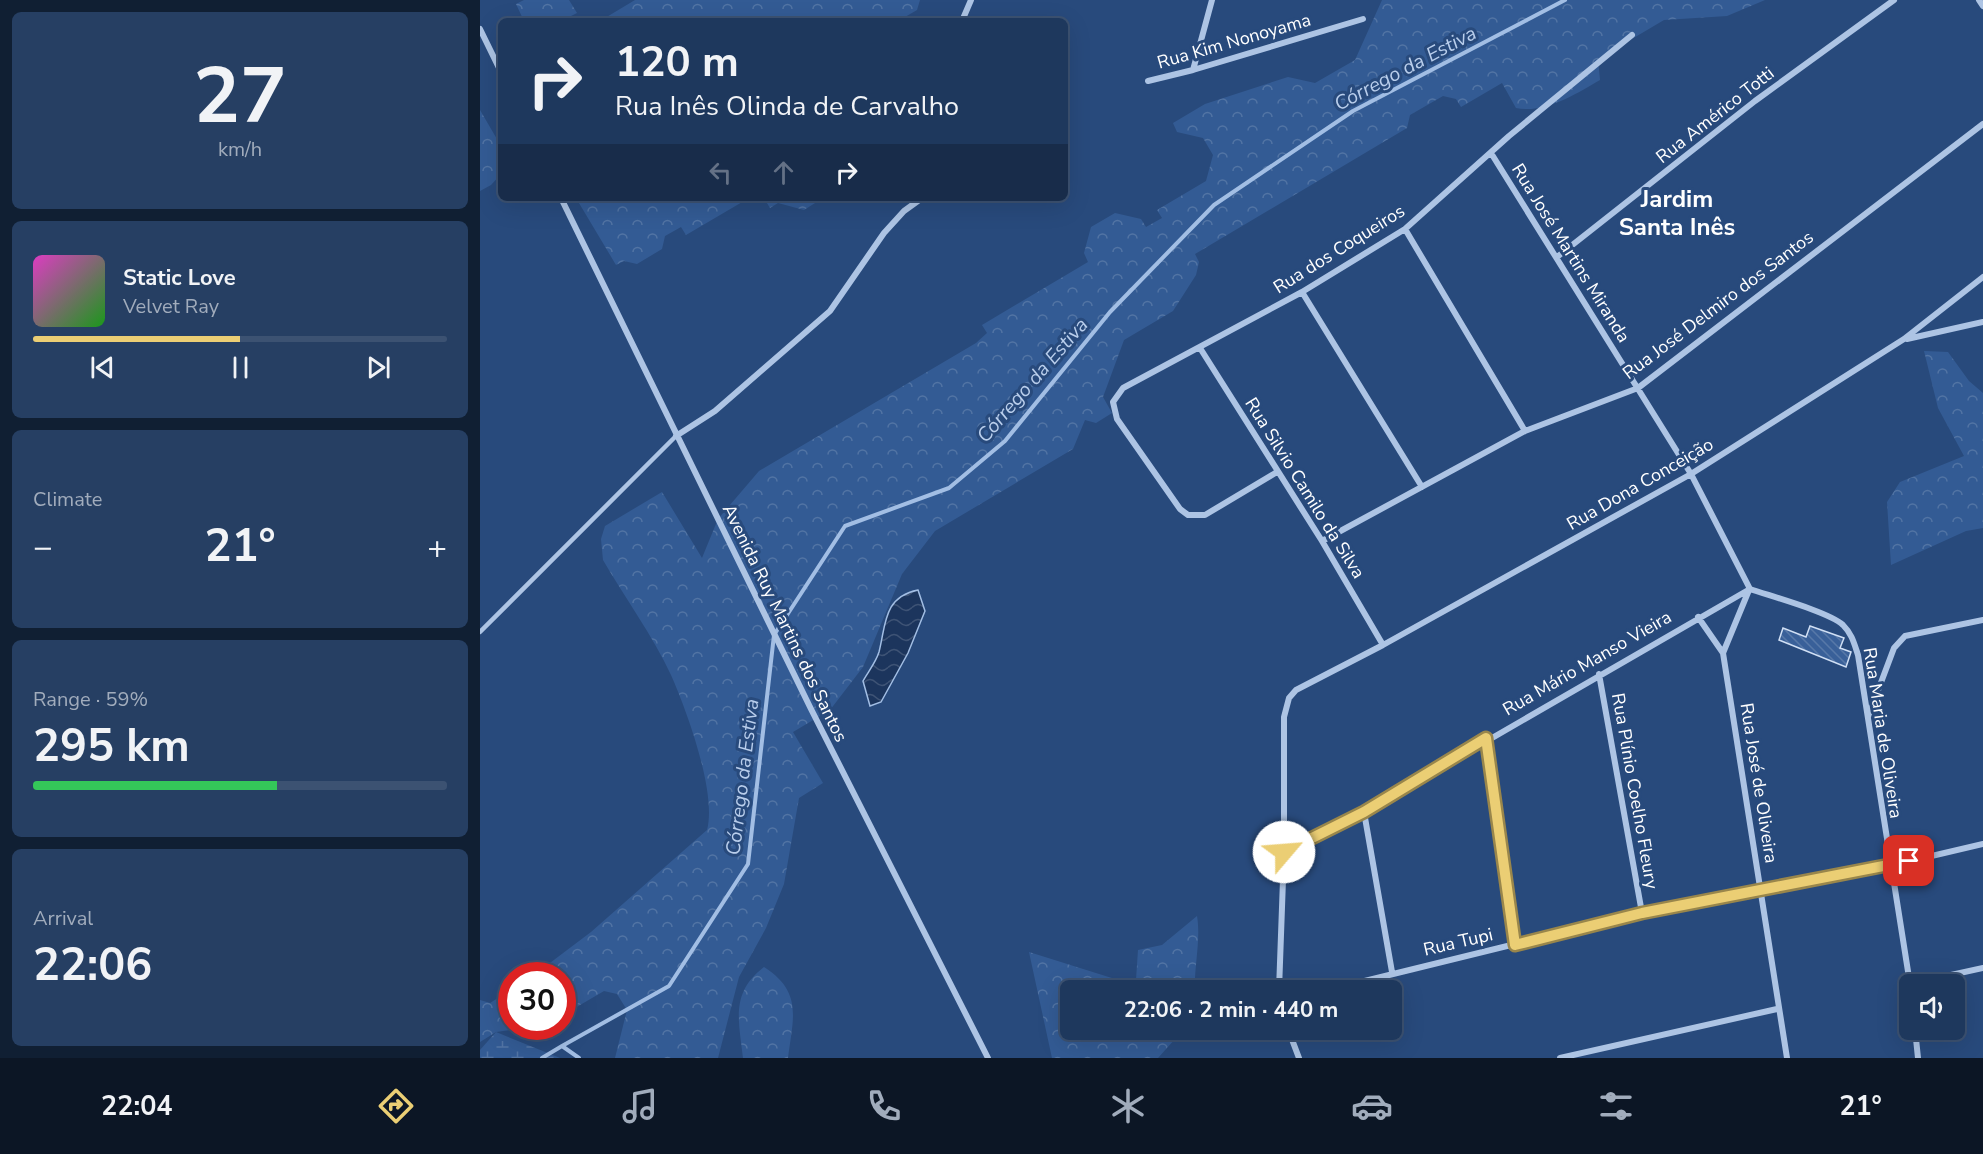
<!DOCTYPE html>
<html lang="en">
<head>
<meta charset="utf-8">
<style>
  body { margin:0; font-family:"Nunito Sans",sans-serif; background:#263f63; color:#f1f3f6; height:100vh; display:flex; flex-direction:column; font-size:22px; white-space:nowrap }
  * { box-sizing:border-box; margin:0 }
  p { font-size:20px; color:#a1acbc }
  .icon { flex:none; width:33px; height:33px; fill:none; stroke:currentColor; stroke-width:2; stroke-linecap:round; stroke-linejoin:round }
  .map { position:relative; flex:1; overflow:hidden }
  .sheet { display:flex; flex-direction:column; gap:12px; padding:12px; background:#101f33; width:480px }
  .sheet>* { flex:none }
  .banner { position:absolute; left:18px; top:18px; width:570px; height:183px; border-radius:9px; box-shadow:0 6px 24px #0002,0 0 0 2px #3c5272; background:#1e385d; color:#f1f3f6; overflow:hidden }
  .buttons { position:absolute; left:1419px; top:974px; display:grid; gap:12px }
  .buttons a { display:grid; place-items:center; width:66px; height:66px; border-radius:9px; background:#1e385d; box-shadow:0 6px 24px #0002,0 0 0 2px #3c5272; font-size:30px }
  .speed { position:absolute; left:18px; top:962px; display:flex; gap:12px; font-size:30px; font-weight:700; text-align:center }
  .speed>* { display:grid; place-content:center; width:78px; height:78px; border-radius:50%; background:#1e385d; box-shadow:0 6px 24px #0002,0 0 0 2px #3c5272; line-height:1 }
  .speed .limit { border:9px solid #d22; background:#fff; color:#111 }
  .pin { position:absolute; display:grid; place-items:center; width:51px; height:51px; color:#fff; margin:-26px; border-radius:12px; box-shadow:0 3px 9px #0006 }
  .me { position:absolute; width:66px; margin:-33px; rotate:63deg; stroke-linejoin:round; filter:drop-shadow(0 0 4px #0008) }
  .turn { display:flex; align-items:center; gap:21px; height:126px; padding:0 18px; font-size:27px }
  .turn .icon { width:78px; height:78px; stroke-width:2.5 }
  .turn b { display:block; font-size:42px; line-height:51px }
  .lanes { display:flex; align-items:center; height:57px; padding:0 18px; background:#0003; justify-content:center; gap:30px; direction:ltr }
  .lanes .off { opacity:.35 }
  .big { font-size:45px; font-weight:700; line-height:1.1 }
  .sheet .tile { flex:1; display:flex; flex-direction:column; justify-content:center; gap:9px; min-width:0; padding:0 21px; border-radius:9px; background:#263f63 }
  .sheet .dial { align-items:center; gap:0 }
  .dial b { font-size:78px; line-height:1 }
  .song { display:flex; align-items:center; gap:18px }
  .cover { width:72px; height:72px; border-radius:9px; background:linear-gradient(135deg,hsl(310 70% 55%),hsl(120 70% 35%)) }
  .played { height:6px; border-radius:3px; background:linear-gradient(90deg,#ebce74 50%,#3c5272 50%) }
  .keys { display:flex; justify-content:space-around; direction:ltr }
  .heat { display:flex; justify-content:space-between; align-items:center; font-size:33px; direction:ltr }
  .charge { height:9px; border-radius:4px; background:linear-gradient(90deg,#34c759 59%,#3c5272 0) }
  .trip { position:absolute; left:580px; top:980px; width:342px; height:60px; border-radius:9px; background:#1e385d; box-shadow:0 6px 24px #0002,0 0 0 2px #3c5272; font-weight:700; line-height:60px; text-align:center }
  .menu { display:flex; height:96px; justify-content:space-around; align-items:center; background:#0c1625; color:#a1acbc }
  .menu .icon { width:42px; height:42px }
  .menu .current { color:#ebce74 }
  .menu b { font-size:27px; color:#f1f3f6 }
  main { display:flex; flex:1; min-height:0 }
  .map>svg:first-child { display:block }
  .forest { fill:url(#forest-crowns) }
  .wetland { fill:url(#wetland-marsh) }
  .water { fill:url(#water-waves); stroke:#a2bee4; stroke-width:1.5 }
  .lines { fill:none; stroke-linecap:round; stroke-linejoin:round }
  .stream { stroke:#a2bee4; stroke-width:4 }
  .building { fill:url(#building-back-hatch); stroke:#d0dff4; stroke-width:1.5 }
  .lane { stroke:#adc4e4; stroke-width:4.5 }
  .street { stroke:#adc4e4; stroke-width:6 }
  .route-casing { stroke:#99864b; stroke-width:15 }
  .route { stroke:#ebce74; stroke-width:10 }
  .labels { text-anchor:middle; stroke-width:6; stroke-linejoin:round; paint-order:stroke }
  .street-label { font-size:18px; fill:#fff; stroke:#284a7c }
  .water-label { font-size:20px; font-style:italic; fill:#b9ceec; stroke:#284a7c }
  .district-label { font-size:24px; font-weight:bold; fill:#fff; stroke:#284a7c }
</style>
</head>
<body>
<main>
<section class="sheet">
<div class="tile dial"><b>27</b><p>km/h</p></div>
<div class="tile">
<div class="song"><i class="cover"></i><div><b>Static Love</b><p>Velvet Ray</p></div></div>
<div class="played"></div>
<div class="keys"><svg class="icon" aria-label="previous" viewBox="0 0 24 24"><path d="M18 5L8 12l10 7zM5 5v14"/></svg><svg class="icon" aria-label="pause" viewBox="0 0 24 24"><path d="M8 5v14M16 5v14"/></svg><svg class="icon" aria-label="next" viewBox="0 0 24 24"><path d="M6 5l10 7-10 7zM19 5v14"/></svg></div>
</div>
<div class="tile"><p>Climate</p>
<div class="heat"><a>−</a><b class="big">21°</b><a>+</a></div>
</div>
<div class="tile"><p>Range · 59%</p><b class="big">295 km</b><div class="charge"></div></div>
<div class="tile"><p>Arrival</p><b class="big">22:06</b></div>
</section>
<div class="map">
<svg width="1503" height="1058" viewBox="0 0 1503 1058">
  <defs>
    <pattern id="forest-crowns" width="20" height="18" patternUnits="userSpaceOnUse" patternTransform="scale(1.5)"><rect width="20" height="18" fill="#335b94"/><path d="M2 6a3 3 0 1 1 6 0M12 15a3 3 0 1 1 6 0" fill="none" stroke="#5274a4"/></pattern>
    <pattern id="wetland-marsh" width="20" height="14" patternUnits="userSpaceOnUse" patternTransform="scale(1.5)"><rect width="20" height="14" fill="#335b94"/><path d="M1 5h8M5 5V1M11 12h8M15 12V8" fill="none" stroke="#5274a4"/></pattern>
    <pattern id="water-waves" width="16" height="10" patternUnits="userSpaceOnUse" patternTransform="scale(1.5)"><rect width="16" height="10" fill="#1c355d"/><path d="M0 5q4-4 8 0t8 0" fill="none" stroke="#3e5375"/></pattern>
    <pattern id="building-back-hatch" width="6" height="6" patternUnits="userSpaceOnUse" patternTransform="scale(1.5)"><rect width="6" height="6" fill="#396099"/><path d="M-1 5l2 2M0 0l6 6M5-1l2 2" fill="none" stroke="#5778a8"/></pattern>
  </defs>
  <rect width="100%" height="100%" fill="#284a7c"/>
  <path class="forest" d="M44,0H89L97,13L89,17L91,21H44L36,4Z
    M155,0H440L437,10L418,21H120Z
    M902,0H1285L1247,16L1184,20L1118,59L1120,80C1096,94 1064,114 1036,108L1022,83L981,107L976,99L963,96L930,115L927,128L715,254L719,262L716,275L693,311L644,340L623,397L632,413L616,423L605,420L593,449L455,531L422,574L383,667L350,710L313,732L343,783L319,798L304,884L286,928L259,977L238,1058H135L147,1010L137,994L124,991L83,1015L82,975H54L111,932L227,830C237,793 207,711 191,675C173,636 145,598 123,560L121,539L125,526L182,492L222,558L238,519L279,471L496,343L507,333L502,325L608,262L604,253L611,227L635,213L661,219L666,227L682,218L677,210L726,181L733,155L723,138L697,132L693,123L725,104L808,77L835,83L875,60Z
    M0,110L21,146V174L11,185L0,191Z
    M96,198H269L206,235L201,227L185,236L182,249L157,264L144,261L136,265Z
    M284,198H343L324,210L298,203L290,208Z
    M1444,351L1468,352L1489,381L1503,393V528L1486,531L1411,565L1407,502L1420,482L1484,456L1458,408Z
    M717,916C721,940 714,966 715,990H591V1029H704L678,1058H572L549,952L635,979L656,980L658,950L682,945Z
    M284,967C323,992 313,1018 308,1058H263C259,1021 250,993 284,967Z
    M31,990L32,1026H56L16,1032L0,1042V1000L10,1003Z"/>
  <path class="wetland" d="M16,1032L80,1058H0V1050Z"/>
  <path class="water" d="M438,590L445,611L428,653L401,702L390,706L383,681C388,672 396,662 399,652C406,625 403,597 438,590Z"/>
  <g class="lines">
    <path class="stream" d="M82,1046L189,986L268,864L294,635L365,526L469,488L525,441L630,312L734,205L873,111L1085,0
      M62,1058L82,1046L99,1058"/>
  </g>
  <path class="building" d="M1330,626L1364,638L1360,648L1371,652L1366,667L1299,640L1303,628L1326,637Z"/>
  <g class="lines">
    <path class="lane" d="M0,632L196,436"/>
    <path class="street" d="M1499,0L1503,6
      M482,21L491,0
      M0,29L21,72
      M713,70L732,0
      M668,81L713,70L883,19
      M1011,153L1211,474L1270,589
      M81,198L331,709L508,1058
      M925,229L1045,431
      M1077,257L1275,101L1414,0
      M822,292L942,487
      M1427,339L1503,322
      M720,348L842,541L903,645
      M196,436L235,411L350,311L404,233L424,211L442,198
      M797,472L725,515H708L700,509L637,419L633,402L643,388L822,292L925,229L1029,136L1152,35
      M842,541L1045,431L1158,388L1503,124
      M1270,589C1290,596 1349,612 1363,625C1372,634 1374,643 1378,655L1430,984
      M1269,590L1243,653L1307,1058
      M1218,617L1243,653
      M1119,674L1162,913
      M1388,717L1414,648L1425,636L1503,620
      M1006,738L1035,945
      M884,812L912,972
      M804,852L884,812L1270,589
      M1430,984L1503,968
      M799,990L804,852V717L809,698L816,690L903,645L1211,474L1424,339L1503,277
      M848,990L1162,913L1409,866L1503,844
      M808,1029L819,1058
      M1435,1029L1438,1058
      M1080,1058L1297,1009"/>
  </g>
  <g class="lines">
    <defs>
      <path id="route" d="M804,852L884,812L1006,738L1035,945L1162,913L1429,861"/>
    </defs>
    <use href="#route" class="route-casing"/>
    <use href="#route" class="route"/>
  </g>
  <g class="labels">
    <g class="street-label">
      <text transform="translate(754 41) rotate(-16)" y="6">Rua Kim Nonoyama</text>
      <text transform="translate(1235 115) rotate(-38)" y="6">Rua Américo Totti</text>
      <text transform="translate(859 249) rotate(-32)" y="6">Rua dos Coqueiros</text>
      <text transform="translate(1091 253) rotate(58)" y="6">Rua José Martins Miranda</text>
      <text transform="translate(1238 305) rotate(-37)" y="6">Rua José Delmiro dos Santos</text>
      <text transform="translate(1160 484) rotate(-30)" y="6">Rua Dona Conceição</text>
      <text transform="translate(825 488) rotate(58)" y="6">Rua Silvio Camilo da Silva</text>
      <text transform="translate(305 623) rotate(64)" y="6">Avenida Ruy Martins dos Santos</text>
      <text transform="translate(1107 663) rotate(-30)" y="6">Rua Mário Manso Vieira</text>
      <text transform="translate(1403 733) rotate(81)" y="6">Rua Maria de Oliveira</text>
      <text transform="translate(1279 783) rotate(81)" y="6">Rua José de Oliveira</text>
      <text transform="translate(1155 791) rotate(80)" y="6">Rua Plínio Coelho Fleury</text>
      <text transform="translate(978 942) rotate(-13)" y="6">Rua Tupi</text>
    </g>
    <g class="water-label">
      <text transform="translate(925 68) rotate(-28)" y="7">Córrego da Estiva</text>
      <text transform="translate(552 380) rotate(-49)" y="7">Córrego da Estiva</text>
      <text transform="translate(262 777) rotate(-83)" y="7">Córrego da Estiva</text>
    </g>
    <g class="district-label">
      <text x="1197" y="207">Jardim<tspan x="1197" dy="28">Santa Inês</tspan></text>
    </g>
  </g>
</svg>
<div class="buttons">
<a><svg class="icon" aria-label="sound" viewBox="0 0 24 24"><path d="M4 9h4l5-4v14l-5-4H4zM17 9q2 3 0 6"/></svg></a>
</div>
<div class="speed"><div class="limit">30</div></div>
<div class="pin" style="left:1429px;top:861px;background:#d93025"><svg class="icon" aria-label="arrive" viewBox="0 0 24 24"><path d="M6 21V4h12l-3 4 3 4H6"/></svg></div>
<svg class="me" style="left:804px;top:852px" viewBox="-20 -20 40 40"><circle r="19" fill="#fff"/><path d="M0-13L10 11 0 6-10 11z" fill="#ebce74"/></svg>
<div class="trip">22:06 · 2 min · 440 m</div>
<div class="banner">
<div class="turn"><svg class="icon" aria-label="right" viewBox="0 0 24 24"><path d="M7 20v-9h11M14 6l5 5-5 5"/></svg><div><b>120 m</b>Rua Inês Olinda de Carvalho</div></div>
<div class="lanes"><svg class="icon off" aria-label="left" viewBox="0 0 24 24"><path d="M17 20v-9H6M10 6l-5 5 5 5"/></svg><svg class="icon off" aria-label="ahead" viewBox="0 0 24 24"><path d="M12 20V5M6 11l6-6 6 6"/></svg><svg class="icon" aria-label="right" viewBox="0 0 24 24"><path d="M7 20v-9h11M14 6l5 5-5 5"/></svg></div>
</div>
</div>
</main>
<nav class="menu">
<b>22:04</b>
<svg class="icon current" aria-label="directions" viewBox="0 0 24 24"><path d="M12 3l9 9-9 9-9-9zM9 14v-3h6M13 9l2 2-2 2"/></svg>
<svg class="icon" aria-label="music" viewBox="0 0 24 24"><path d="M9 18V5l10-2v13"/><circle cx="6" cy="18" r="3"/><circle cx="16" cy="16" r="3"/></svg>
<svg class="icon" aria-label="phone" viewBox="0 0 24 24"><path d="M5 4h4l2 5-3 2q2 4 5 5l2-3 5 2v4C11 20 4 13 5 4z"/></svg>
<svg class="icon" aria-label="climate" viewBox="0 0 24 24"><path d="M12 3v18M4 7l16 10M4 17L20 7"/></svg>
<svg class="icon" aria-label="car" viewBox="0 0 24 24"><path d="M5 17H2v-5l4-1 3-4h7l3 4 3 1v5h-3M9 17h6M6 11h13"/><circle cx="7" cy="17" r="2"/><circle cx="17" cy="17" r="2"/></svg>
<svg class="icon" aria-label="filters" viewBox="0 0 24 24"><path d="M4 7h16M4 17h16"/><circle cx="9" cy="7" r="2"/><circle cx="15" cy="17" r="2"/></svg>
<b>21°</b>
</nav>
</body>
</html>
